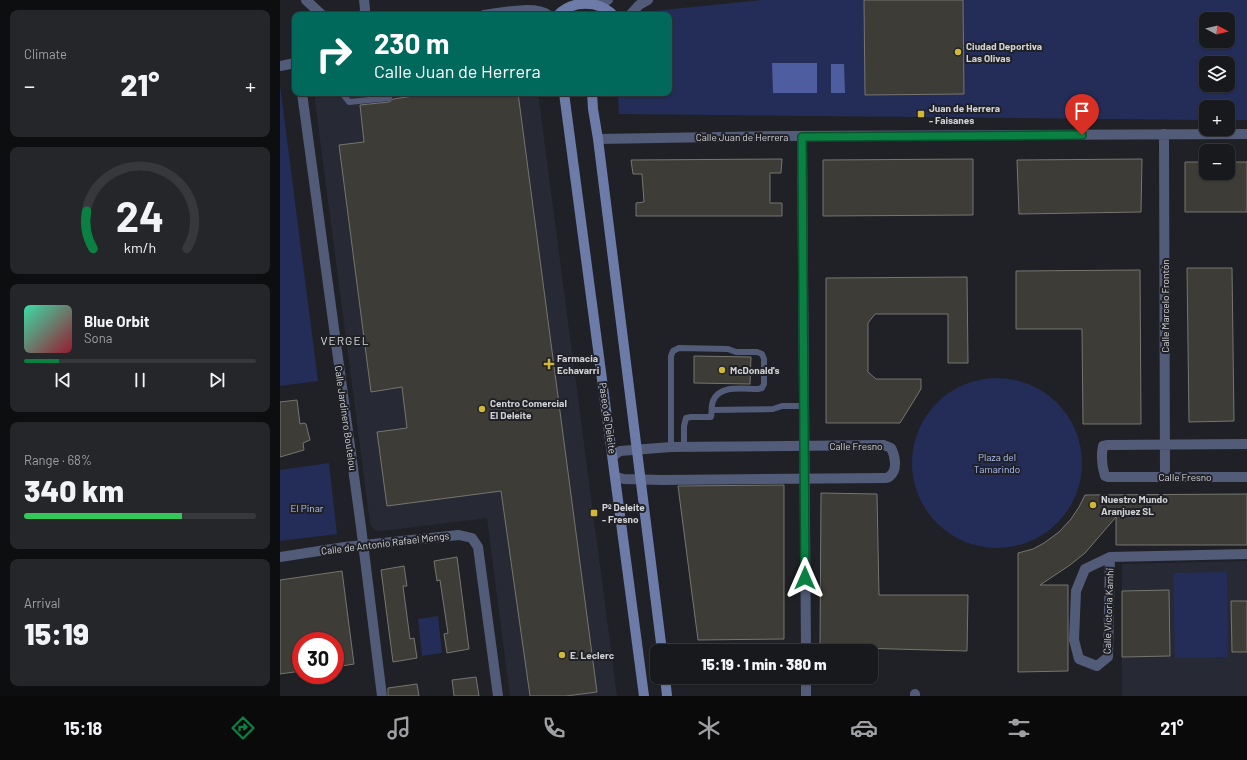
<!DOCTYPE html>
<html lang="en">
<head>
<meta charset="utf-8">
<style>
  body { margin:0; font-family:Barlow,sans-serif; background:#252629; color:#f1f3f6; height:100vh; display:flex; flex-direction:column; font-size:15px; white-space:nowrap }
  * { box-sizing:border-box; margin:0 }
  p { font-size:13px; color:#9fa0a3 }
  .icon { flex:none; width:22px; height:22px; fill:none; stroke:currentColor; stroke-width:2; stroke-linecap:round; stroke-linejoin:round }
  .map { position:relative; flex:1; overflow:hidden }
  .panel { display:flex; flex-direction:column; gap:10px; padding:10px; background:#0d0e0f; width:280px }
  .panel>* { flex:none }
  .top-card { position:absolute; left:12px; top:12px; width:380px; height:84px; border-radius:8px; box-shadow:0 1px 3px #0004,0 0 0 1px #36383b; background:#00695c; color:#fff; overflow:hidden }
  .needle { width:26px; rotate:97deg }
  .controls { position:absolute; left:919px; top:12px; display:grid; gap:8px }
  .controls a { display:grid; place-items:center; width:36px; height:36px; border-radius:8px; background:#18191c; box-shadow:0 1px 3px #0004,0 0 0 1px #36383b; font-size:20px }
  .speed { position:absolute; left:12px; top:632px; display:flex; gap:8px; font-size:20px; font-weight:700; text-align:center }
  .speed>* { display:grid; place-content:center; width:52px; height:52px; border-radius:50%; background:#18191c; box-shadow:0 1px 3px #0004,0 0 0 1px #36383b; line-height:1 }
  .speed .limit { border:6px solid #d22; background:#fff; color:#111 }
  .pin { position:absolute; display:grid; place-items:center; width:34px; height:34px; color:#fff; margin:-41px -17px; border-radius:50% 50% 50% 0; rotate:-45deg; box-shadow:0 0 4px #0007 }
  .pin .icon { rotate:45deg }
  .me { position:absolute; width:44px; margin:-22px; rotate:0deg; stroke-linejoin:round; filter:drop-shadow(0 0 3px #0008) }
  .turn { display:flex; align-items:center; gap:14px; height:84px; padding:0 16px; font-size:18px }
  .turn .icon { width:52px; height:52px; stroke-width:2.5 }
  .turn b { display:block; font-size:28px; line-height:34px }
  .big { font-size:30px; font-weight:800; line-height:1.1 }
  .panel .tile { flex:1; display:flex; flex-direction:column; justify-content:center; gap:6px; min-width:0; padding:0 14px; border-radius:8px; background:#252629 }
  .panel .dial { align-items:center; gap:0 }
  .dial svg { height:104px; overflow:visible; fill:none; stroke:#36383b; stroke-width:7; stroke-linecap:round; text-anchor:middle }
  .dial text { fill:#f1f3f6; stroke:none }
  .song { display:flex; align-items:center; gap:12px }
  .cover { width:48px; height:48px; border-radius:6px; background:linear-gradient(135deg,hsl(160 70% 55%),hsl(350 70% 35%)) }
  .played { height:4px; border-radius:2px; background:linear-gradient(90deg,#0b8043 15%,#36383b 15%) }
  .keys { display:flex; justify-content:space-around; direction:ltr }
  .heat { display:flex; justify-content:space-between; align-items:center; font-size:22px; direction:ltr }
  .charge { height:6px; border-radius:3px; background:linear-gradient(90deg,#34c759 68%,#36383b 0) }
  .trip { position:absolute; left:370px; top:644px; width:228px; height:40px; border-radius:8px; background:#18191c; box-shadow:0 1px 3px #0004,0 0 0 1px #36383b; font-weight:800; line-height:40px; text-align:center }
  .dock { display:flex; height:64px; justify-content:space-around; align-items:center; background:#0a0a0b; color:#9fa0a3 }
  .dock .icon { width:28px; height:28px }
  .dock .on { color:#0b8043 }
  .dock b { font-size:18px; color:#f1f3f6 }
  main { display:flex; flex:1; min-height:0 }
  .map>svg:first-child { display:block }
  .built { fill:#272a35 }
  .green { fill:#232d57; fill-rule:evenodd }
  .water { fill:#4d5d9f }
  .building { fill:#3d3c36; stroke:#76756f }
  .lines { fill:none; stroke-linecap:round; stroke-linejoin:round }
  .lane { stroke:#525b78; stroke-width:6 }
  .street { stroke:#525b78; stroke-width:10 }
  .secondary { stroke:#6d7ba9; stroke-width:10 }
  .route-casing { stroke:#07532c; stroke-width:10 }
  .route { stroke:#0b8043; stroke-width:7 }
  .poi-dot { fill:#d0b736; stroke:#202126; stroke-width:1.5 }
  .labels { text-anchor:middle; stroke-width:4; stroke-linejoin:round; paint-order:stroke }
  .poi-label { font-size:10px; font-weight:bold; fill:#d1d2d6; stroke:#202126; text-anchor:start }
  .street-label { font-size:10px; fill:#d1d2d6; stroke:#202126 }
  .park-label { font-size:10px; fill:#b0c1fa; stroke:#202126 }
  .quarter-label { font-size:12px; letter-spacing:1px; fill:#d1d2d6; stroke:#202126 }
</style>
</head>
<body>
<main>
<section class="panel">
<div class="tile"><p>Climate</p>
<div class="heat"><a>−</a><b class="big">21°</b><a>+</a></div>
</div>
<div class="tile dial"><svg viewBox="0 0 100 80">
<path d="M14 69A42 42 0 1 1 86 69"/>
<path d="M14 69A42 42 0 0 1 9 40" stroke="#0b8043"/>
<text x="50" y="56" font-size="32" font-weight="700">24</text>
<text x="50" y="72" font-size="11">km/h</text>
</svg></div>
<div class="tile">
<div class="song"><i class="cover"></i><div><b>Blue Orbit</b><p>Sona</p></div></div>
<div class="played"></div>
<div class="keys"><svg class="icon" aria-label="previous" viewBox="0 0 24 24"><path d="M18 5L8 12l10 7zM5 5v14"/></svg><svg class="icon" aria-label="pause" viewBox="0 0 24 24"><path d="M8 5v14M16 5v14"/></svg><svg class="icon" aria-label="next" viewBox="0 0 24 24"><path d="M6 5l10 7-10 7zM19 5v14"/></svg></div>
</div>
<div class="tile"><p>Range · 68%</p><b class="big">340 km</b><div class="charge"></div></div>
<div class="tile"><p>Arrival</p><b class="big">15:19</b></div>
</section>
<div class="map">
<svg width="967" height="696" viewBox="0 0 967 696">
  <rect width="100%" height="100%" fill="#202126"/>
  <path class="built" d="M34,93H258L337,696H230L207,518L102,531L94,530L90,523Z
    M967,561V696H842V564Z"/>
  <path class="green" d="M481,0H967V120H948V107H926V120L339,114L338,93H389V15H362L364,12ZM926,19H948V41H926ZM926,63H948V85H926Z
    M0,85L38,381L0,386Z
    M632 463a85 85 0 1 1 170 0a85 85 0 1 1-170 0Z
    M49,463L57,534L0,541V470Z
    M947,572L948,657L895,658L893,573Z
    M158,616L162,653L142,656L138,619Z"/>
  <path class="water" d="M492,63H537V93H493Z
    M551,64H564L565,93H551Z"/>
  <path class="building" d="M584,0H683L684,94L585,95Z
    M134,93H238L317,692L286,696H250L221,491L107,506L97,432L127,428L122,387L91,392L59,145L84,142L80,105L109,102L113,99L134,96Z
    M502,159L501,173H490V203H502V216H356V203L364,202L362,174H353L351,160Z
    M693,159V215L543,216V160Z
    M862,159L861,212L739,214L737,160Z
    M905,162H926V173H948V162H967V212H905Z
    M907,268H952L954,421L909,422Z
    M860,270L861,424H803L802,329H736V271Z
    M687,277L688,363H668V314H595L588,323V372L596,379H641V389L620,423H546V278Z
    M414,356L471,357L470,384L414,383Z
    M17,400L20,424L24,423L26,424L30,440L23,443L24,450L0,457V402Z
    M504,485V639L418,640L398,486Z
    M541,493L597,494L599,595H688L687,651L540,647Z
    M967,494V545H836V517L805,553L790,565L760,585H788V671L738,672V553L753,549L764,543L779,532L791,519L799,507L805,495Z
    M177,557L189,649L167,653L164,634L168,633L164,607L160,580L157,581L154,561Z
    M124,566L127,586H123L130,639L134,638L137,658L113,662L101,570Z
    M62,571L74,664L55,667V641H21V671L0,674V580Z
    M889,590L890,656L842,657V591Z
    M951,601H967V652H952Z
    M196,677L199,696H174L172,680Z
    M137,684L139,696H108V688Z"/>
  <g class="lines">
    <path class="lane" d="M62,93L69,102L109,98L110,93
      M432,410L493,409L502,406H523
      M391,447V356L393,351L399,348L448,349L456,352H477L482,354L484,359V384L482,388L478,389C464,389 440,384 433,401C431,406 432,412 431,417H411L406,418L404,426V447"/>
    <path class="street" d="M26,0L42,15
      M84,0L85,9L84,15
      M311,3L328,0
      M204,15C220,13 255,5 268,15
      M350,15L359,5L368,0
      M0,66L15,63
      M22,93L81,527L102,696
      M884,134L885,477
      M522,137L526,651
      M318,139L503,136L967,134
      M967,444L828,445L823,446C821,456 822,467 825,476L828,477H967
      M333,456L340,451L391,447L604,445L611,448C615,455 618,470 610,476C609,478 606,478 604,478L382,480L344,479L336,477
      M0,557L65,547L179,535L192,538L198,547L218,696
      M830,557L828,657L817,666L799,659L794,640L796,591L805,569L830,557L967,554
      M635,694V696
      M526,696V677"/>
    <path class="secondary" d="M278,15C292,0 319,0 333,15
      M284,93L364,696
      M312,93L313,109L318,139L382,651
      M385,677L387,696"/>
  </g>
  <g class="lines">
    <defs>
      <path id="route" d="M525,578L522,137L802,135"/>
    </defs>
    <use href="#route" class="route-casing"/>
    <use href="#route" class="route"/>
  </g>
  <g class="poi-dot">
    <circle cx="678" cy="52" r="4"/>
    <rect x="637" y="110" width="8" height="8" rx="2"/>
    <path d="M267 358h4v4h4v4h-4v4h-4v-4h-4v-4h4z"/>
    <circle cx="442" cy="370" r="4"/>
    <circle cx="202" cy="409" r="4"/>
    <circle cx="813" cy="505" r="4"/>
    <rect x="310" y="509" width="8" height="8" rx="2"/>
    <circle cx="282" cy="655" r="4"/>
  </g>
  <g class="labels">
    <g class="poi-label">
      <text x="686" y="50">Ciudad Deportiva<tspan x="686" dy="12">Las Olivas</tspan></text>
      <text x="649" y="112">Juan de Herrera<tspan x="649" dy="12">- Faisanes</tspan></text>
      <text x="277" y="362">Farmacia<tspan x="277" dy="12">Echavarri</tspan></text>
      <text x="450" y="374">McDonald's</text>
      <text x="210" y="407">Centro Comercial<tspan x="210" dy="12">El Deleite</tspan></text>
      <text x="821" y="503">Nuestro Mundo<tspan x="821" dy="12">Aranjuez SL</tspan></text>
      <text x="322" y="511">Pº Deleite<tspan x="322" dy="12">- Fresno</tspan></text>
      <text x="290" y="659">E. Leclerc</text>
    </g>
    <g class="street-label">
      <text x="462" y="141">Calle Juan de Herrera</text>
      <text transform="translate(885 306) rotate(-90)" y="4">Calle Marcelo Frontón</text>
      <text transform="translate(66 418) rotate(82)" y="4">Calle Jardinero Boutelou</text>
      <text transform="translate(328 418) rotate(82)" y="4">Paseo de Deleite</text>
      <text x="576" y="450">Calle Fresno</text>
      <text x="905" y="481">Calle Fresno</text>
      <text transform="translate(105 543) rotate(-7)" y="4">Calle de Antonio Rafael Mengs</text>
      <text transform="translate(828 611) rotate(-88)" y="4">Calle Victoria Kamhi</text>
    </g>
    <g class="park-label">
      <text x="717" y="461">Plaza del<tspan x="717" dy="12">Tamarindo</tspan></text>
      <text x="27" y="512">El Pinar</text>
    </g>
    <g class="quarter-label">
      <text x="65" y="345">VERGEL</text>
    </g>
  </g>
</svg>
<div class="controls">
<a><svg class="needle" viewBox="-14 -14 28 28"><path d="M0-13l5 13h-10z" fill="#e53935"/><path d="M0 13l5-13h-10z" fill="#9fa0a3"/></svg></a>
<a><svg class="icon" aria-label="layers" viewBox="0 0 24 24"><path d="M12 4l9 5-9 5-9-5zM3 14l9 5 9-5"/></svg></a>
<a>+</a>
<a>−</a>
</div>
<div class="speed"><div class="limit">30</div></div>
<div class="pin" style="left:802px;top:135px;background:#d93025"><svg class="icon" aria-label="arrive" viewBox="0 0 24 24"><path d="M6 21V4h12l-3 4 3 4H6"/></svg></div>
<svg class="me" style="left:525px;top:578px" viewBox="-20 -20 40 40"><path d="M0-17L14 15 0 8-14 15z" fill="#0b8043" stroke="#fff" stroke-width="4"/></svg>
<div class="trip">15:19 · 1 min · 380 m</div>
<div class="top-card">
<div class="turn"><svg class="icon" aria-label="right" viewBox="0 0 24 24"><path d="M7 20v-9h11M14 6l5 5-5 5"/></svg><div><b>230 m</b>Calle Juan de Herrera</div></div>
</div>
</div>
</main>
<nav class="dock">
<b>15:18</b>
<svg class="icon on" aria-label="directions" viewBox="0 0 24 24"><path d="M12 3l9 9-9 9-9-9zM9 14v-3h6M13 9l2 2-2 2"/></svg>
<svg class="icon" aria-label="music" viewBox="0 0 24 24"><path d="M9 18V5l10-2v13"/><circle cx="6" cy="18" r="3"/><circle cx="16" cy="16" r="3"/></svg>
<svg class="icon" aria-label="phone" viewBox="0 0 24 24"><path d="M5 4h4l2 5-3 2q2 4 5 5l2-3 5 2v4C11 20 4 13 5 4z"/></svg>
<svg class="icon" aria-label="climate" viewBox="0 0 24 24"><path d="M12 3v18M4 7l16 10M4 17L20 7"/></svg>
<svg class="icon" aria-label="car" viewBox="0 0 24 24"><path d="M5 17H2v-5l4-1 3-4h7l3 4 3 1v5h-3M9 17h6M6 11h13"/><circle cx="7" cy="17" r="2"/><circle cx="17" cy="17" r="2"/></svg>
<svg class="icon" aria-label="filters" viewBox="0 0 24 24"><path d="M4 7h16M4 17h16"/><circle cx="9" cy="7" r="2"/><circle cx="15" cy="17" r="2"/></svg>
<b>21°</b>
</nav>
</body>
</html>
